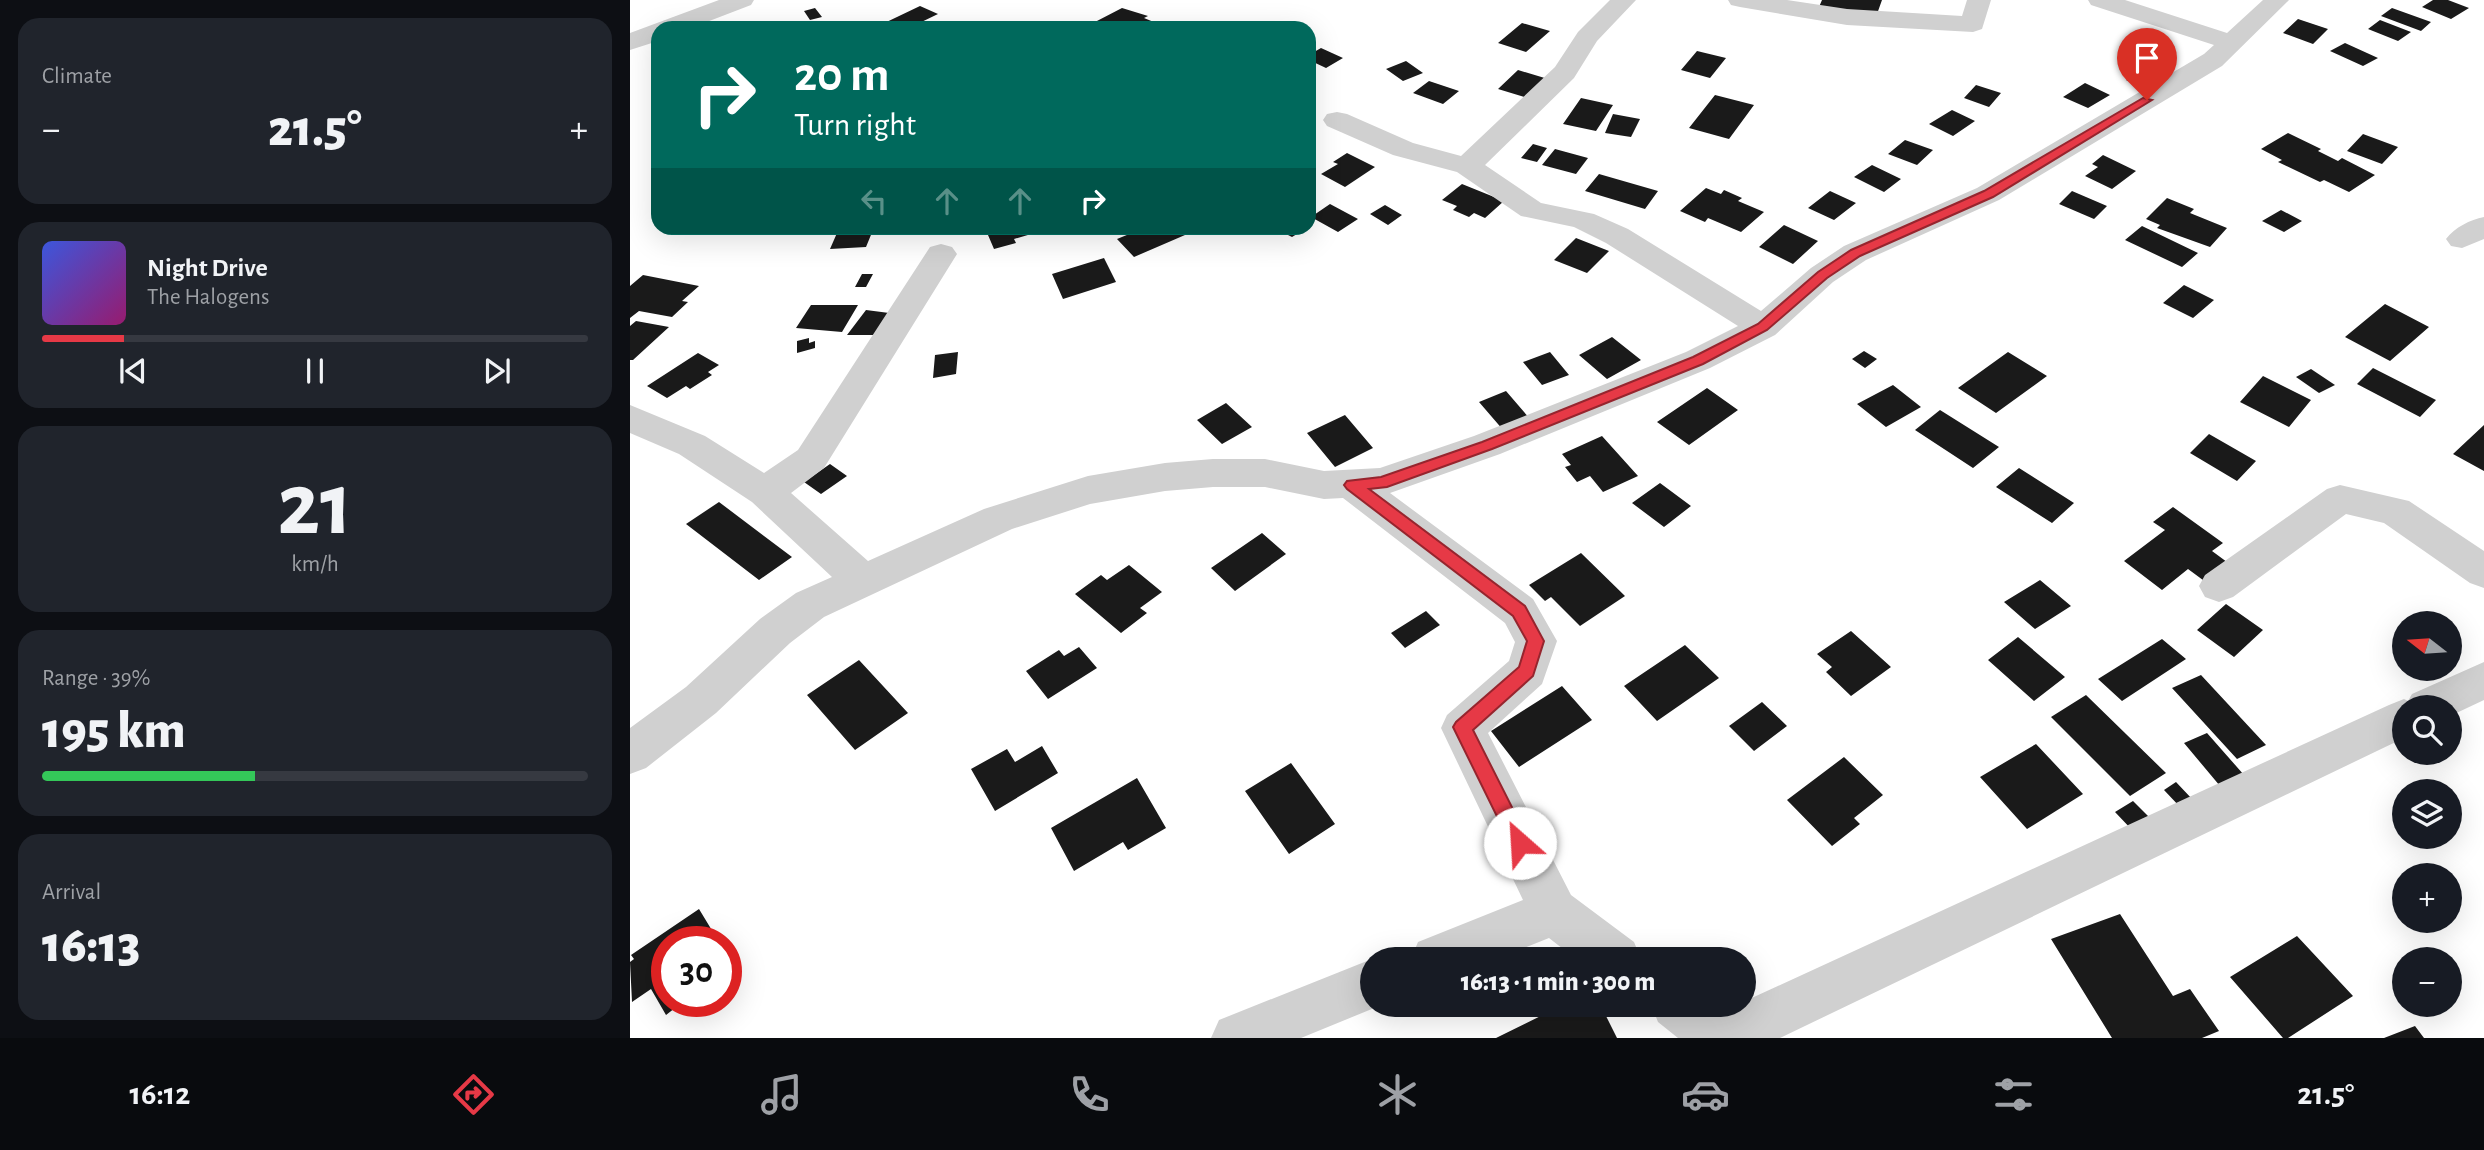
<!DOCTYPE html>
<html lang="en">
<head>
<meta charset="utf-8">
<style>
  body { margin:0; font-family:"Alegreya Sans",sans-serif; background:#20242c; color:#f1f3f6; height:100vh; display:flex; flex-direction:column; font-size:26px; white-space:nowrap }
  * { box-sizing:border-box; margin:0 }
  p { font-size:23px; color:#9ea1a6 }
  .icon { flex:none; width:38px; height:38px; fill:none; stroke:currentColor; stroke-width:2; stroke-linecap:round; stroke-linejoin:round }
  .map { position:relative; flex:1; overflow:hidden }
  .side { display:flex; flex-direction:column; gap:18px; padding:18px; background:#0d0f14; width:630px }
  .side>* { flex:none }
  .hud { position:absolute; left:21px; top:21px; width:665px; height:214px; border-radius:21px; box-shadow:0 7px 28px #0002; background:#00695c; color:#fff; overflow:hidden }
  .needle { width:46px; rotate:287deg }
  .controls { position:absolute; left:1762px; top:611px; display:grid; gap:14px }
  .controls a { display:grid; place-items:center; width:70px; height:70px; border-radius:50%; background:#171b24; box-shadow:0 7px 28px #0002; font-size:35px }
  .speed { position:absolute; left:21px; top:926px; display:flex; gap:14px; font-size:35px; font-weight:700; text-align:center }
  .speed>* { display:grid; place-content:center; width:91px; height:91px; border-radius:50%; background:#171b24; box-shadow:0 7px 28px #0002; line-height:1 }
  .speed .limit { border:10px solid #d22; background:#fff; color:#111 }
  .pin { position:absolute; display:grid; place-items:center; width:60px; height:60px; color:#fff; margin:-72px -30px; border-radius:50% 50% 50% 0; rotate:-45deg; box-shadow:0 0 7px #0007 }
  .pin .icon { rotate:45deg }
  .me { position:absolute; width:77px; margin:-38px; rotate:334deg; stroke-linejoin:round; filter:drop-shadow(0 0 5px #0008) }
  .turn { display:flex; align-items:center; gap:24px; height:147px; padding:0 28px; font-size:32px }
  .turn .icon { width:91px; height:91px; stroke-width:2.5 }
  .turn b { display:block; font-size:49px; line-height:60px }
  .lanes { display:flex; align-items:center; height:66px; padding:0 28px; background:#0003; justify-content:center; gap:35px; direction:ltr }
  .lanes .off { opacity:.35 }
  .big { font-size:52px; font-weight:800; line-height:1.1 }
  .side .widget { flex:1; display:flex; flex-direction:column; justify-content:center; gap:10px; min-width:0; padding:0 24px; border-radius:21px; background:#20242c }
  .side .dial { align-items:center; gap:0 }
  .dial b { font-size:91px; line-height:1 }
  .song { display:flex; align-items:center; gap:21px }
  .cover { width:84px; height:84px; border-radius:10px; background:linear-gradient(135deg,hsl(230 70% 55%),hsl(320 70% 35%)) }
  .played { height:7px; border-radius:4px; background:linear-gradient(90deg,#e63946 15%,#363941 15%) }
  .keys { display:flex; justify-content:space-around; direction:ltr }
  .heat { display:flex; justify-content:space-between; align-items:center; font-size:38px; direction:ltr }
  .charge { height:10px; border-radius:5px; background:linear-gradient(90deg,#34c759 39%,#363941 0) }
  .trip { position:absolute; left:730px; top:947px; width:396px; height:70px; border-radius:35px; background:#171b24; box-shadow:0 7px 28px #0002; font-weight:800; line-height:70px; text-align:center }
  .tabs { display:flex; height:112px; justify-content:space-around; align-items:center; background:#090b0e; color:#9ea1a6 }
  .tabs .icon { width:49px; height:49px }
  .tabs .active { color:#e63946 }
  .tabs b { font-size:32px; color:#f1f3f6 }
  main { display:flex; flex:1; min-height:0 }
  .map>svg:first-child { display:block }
  .building { fill:#1a1a1a }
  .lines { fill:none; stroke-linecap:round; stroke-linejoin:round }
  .minor { fill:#d0d0d0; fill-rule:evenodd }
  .tertiary { fill:#d0d0d0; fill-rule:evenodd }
  .route { fill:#e63946; stroke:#96252e; stroke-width:2 }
</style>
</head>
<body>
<main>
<section class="side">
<div class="widget"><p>Climate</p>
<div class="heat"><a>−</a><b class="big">21.5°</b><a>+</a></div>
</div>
<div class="widget">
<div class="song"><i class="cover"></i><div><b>Night Drive</b><p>The Halogens</p></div></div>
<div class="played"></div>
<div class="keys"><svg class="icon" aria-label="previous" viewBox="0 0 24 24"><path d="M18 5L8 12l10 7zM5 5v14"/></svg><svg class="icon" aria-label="pause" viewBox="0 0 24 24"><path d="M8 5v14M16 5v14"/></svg><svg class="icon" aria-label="next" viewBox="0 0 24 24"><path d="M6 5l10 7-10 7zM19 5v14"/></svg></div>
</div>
<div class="widget dial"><b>21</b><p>km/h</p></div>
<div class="widget"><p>Range · 39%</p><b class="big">195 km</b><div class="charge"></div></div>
<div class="widget"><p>Arrival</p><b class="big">16:13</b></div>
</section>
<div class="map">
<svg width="1854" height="1038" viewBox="0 0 1854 1038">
  <rect width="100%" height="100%" fill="#fff"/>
  <path class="building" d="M1192,0H1252L1247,14L1189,7Z
    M1803,0H1818L1839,8L1821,19L1792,7Z
    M290,6L308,14L279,28H244Z
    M185,8L192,17L180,20L174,11Z
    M492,8L518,16L514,18L531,25L527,28H478L465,22Z
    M1762,8L1801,22L1791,31L1751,16Z
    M1668,19L1698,29L1683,44L1653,33Z
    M1750,20L1781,32L1768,41L1738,29Z
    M892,23L920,31L896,52L868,43Z
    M1715,43L1748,58L1733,66L1700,51Z
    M691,48L713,58L696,68L679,60V55Z
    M1067,51L1096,58L1080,78L1051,70Z
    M776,61L793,73L773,81L756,69Z
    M888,70L918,79L898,98L868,89Z
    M1505,74L1518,80L1509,86L1496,80Z
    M799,81L829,91L813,104L783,93Z
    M1455,83L1480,95L1458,108L1433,97Z
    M1346,85L1371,93L1359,107L1334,98Z
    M1085,95L1124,105L1099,139L1059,128Z
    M951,98L983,105L966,131L933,124Z
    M1322,110L1345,121L1323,136L1299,124Z
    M983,114L1010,119L1001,137L975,133Z
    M1658,133L1691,149L1688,151L1708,161L1712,158L1745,175L1719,192L1694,180L1690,182L1648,162L1652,160L1631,149Z
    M1733,134L1768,147L1752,164L1717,151Z
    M1275,140L1303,150L1287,165L1258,154Z
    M903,144L917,148L907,162L891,158Z
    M925,149L958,158L946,174L912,165Z
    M717,153L745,167L715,187L691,174L708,164L703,162Z
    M1473,155L1506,171L1482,189L1455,176L1468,167L1462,164Z
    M1242,165L1271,179L1254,192L1224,177Z
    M969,174L1028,191L1015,209L955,191Z
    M832,184L874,201L855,218L844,213L839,217L823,210L827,206L812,200Z
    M1076,188L1091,194L1094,190L1112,198L1108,201L1134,212L1111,232L1078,218L1075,222L1050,211Z
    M1200,191L1226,203L1204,220L1178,208Z
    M1442,191L1477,206L1464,219L1429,204Z
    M1537,198L1564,209L1560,213L1597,228L1580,247L1527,228L1530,225L1516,219Z
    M700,204L728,219L708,232L681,217Z
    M755,205L772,215L758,225L740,214Z
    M1651,210L1672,221L1654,232L1632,221Z
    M1154,225L1188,241L1163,264L1129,247Z
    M1512,226L1568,253L1552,267L1495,240Z
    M355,228H406L408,232L384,239L386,243L364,249Z
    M514,228H547L555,235L504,257L487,239Z
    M658,228H677L662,237L652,232Z
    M243,230L236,247L200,249L207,233Z
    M946,238L979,251L957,273L924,260Z
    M474,258L486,282L433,299L422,274Z
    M232,274H243L236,287H225Z
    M13,275L69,286L52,301L58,302L42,317L9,311L0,318V286Z
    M1554,285L1584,300L1563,318L1533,303Z
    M1755,304L1799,327L1760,361L1715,337Z
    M181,305H228L212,332L166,328Z
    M236,310L267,314L251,335H217Z
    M6,321L39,327L3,360H0V326Z
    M982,337L1011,360L977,379L949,355Z
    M179,338V343L185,341V348L167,353V341Z
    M1234,351L1247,359L1235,368L1222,359Z
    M328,352L326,374L303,378L305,355Z
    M920,352L939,375L912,385L893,362Z
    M1378,352L1417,376L1366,413L1328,388Z
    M68,353L89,365L78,372L82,375L60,389L56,386L37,398L17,386Z
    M1743,368L1806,400L1790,417L1727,384Z
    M1681,369L1705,385L1689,393L1666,377Z
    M1633,376L1681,400L1659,427L1610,402Z
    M1263,385L1291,407L1256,427L1227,404Z
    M1077,388L1108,410L1059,445L1027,422Z
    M876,391L900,419L874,431L849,402Z
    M596,403L622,427L592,444L567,420Z
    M1310,410L1369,447L1343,468L1285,430Z
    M715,415L743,448L705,467L677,433Z
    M1854,425V471L1823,454Z
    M1579,434L1626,461L1607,481L1560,453Z
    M972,436L1008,476L973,492L960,476L947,482L935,467L941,465L932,454Z
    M200,464L217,476L191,494L174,482Z
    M1389,468L1444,503L1422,523L1366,487Z
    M1030,483L1061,506L1034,527L1002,503Z
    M89,502L162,557L129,580L56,524Z
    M1543,507L1593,543L1582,551L1601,565L1577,583L1558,569L1532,590L1494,561L1535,530L1523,522Z
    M632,533L656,554L605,591L581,568Z
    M951,553L995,596L950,626L921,597L915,601L899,585Z
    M499,565L532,592L510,608L517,613L491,633L445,594L471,575L477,580Z
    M1410,580L1441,606L1405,629L1374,602Z
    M1596,604L1633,630L1604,657L1567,630Z
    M796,611L810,625L775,648L761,633Z
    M1221,631L1261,667L1221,696L1196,672L1202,667L1187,654Z
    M1388,637L1435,677L1404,701L1358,660Z
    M1532,639L1556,659L1492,701L1468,679Z
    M1055,645L1089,678L1027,721L994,686Z
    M449,647L467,668L418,699L396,671L429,650L434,656Z
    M229,660L278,713L225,750L177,695Z
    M1571,675L1636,745L1607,759L1542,688Z
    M932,686L962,720L889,767L861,731Z
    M1456,695L1536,773L1500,796L1421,717Z
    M1132,702L1157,726L1124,751L1099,726Z
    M1577,733L1614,775L1590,786L1554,743Z
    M1406,744L1453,794L1397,829L1350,777Z
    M412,746L428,773L365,811L341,769L377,749L385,762Z
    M1214,757L1253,795L1224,818L1230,824L1202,846L1157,800Z
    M661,763L705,824L659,854L615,791Z
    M507,778L536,828L498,850L493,842L444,871L421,828Z
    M1546,782L1563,800L1551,808L1534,790Z
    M1503,801L1522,820L1504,832L1485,812Z
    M69,909L89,942H37V1001H54L36,1015L21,989L2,1002L0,962L4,959L1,955Z
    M1490,914L1543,996L1560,989L1589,1031L1572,1038H1482L1421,939Z
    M1667,936L1723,996L1658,1038H1653L1600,977Z
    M935,1004H970L987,1038H866Z
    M1785,1026L1794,1038H1754Z"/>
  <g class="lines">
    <path class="minor" d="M980,0H1006L967,41L944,78L855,165L911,203L964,214L998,229L1131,311L1181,268L1214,246L1347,188L1574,54L1584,45L1461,5L1458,0H1495L1597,33L1633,0H1659L1592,66L1369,200L1236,260L1203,282L1145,335L1080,368L870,454L760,493L903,599L927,641L912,684L858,733L941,895L1004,942L1011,959H946L919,938L867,959H781L788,942L893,900L811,728L817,715L879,661L885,642L875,623L713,498L694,499L635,487H583L535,491L460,504L382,529L194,617L160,643L86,713L16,768L0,774V728L56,687L130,619L166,593L202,577L122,502L49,454L0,433V405L75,436L134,473L168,450L300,247L311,244L322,247L327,254L194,468L161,493L238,561L354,509L458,476L535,463L583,459H635L694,471L750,468L844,436L1056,352L1108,326L976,243L944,227L891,216L827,172L763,155L697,126L693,120L697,114L707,112L717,114L783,143L831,156L925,67L948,32Z
      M1098,0H1157L1217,9L1332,16L1337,0H1361L1352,29L1343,32L1217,25L1110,7L1101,5Z
      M1854,217V239L1832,248L1821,246L1816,239C1825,227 1840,220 1854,217Z
      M1710,485L1779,501L1854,551V588L1840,583L1754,523L1716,514L1603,597L1589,602L1575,597L1569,586L1575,575L1697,489Z
      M1854,662V700L1820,716V707H1774V738L1150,1038H1048L1028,1022L1021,1004H1089L1096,1010L1113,1004V1002L1759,705L1774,699L1778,701L1782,694Z
      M742,959V1004H754L671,1038H581L589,1020Z"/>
    <path class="tertiary" d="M89,0H124L121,5L61,28H28V41L0,50V33Z"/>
  </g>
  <path class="route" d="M1513,98L1522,100L1363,197L1230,256L1197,278L1137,330L1073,364L862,449L757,487L739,489L895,606L914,641L903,676L843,730L900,843L897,849L890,852L883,849L823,727L826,722L889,667L897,641L883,616L717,489L714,485L717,481L751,477L852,442L1063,357L1128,324L1188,272L1221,250L1354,191Z"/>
</svg>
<div class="controls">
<a><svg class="needle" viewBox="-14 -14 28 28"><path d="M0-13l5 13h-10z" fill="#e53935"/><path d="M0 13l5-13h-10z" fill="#9ea1a6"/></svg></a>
<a><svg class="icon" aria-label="search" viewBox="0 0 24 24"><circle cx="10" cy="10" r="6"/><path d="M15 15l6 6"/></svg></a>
<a><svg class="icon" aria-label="layers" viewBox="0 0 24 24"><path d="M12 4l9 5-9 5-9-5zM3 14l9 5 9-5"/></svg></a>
<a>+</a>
<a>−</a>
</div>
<div class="speed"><div class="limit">30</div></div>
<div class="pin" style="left:1517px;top:100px;background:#d93025"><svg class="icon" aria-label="arrive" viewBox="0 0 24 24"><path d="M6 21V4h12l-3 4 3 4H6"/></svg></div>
<svg class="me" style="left:890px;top:843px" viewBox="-20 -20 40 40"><circle r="19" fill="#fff"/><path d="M0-13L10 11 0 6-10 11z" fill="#e63946"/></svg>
<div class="trip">16:13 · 1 min · 300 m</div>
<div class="hud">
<div class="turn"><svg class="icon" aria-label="right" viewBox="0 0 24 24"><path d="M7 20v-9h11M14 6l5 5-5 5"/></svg><div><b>20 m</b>Turn right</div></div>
<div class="lanes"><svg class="icon off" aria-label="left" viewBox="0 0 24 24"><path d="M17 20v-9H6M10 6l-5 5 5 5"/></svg><svg class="icon off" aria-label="ahead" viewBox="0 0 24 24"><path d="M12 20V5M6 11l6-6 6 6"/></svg><svg class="icon off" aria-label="ahead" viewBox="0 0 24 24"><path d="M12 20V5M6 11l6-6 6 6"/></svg><svg class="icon" aria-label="right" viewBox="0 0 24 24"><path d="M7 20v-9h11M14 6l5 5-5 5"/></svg></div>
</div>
</div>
</main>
<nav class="tabs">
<b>16:12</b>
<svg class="icon active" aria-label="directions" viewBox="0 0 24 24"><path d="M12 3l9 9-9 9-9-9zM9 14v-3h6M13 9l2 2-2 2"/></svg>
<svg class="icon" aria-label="music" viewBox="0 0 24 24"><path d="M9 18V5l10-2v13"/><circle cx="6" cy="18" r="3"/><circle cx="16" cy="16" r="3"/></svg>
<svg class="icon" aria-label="phone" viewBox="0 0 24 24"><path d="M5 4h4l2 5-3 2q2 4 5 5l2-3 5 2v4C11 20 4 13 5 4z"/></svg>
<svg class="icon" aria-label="climate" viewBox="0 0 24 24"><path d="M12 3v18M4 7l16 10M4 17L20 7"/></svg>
<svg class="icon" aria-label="car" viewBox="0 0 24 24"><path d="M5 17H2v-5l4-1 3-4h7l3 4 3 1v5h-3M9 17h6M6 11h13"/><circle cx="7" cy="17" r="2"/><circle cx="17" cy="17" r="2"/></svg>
<svg class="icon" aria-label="filters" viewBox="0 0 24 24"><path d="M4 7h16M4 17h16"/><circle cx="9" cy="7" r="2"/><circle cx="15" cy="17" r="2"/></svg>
<b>21.5°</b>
</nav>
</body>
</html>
